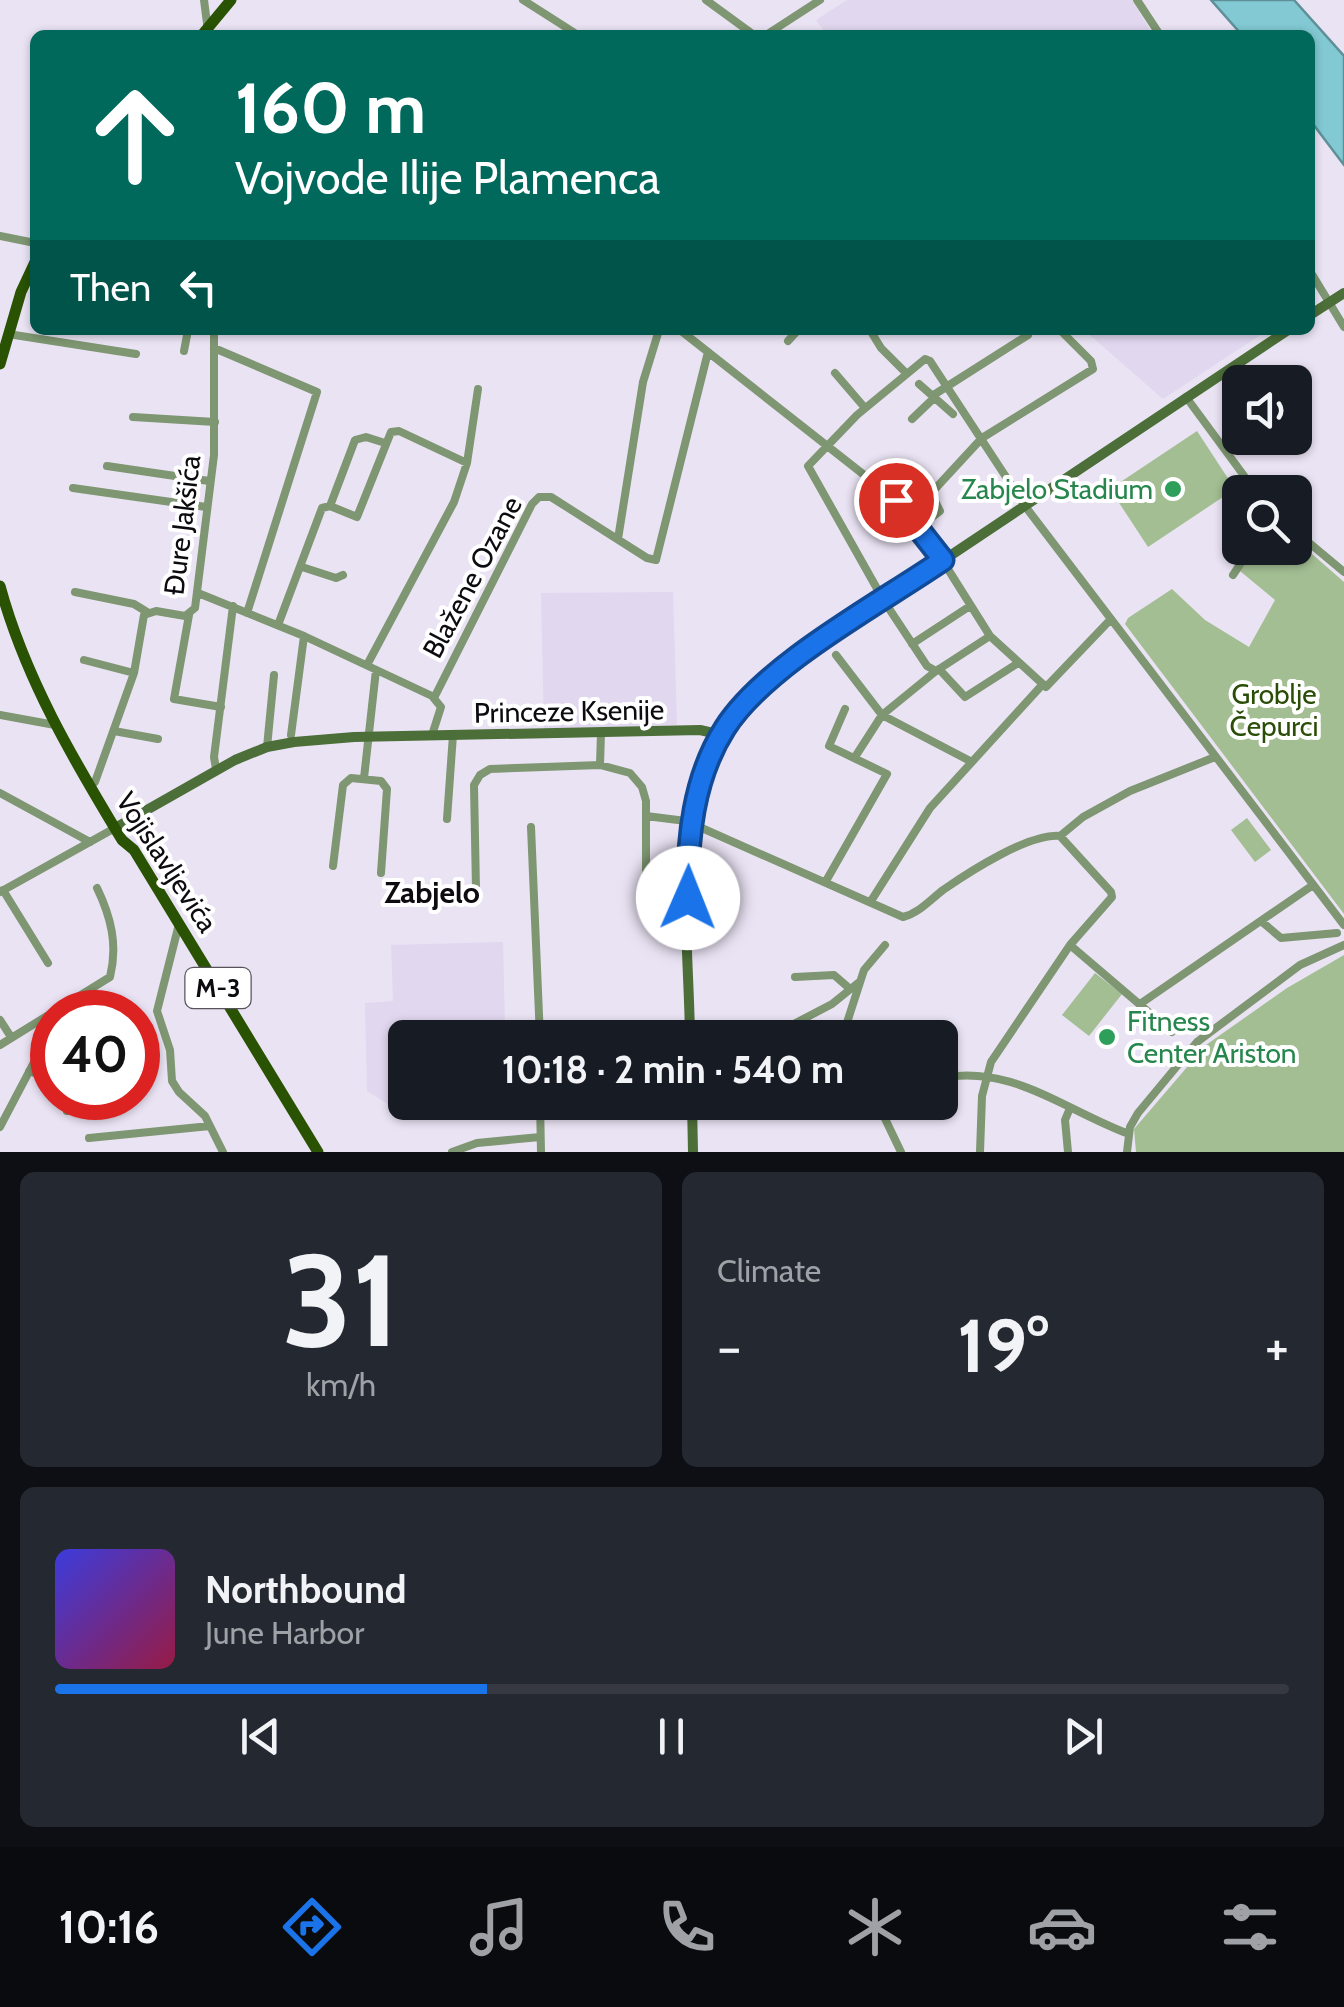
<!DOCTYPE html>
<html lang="en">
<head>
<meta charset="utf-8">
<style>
  body { margin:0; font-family:Cabin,sans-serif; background:#242831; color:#f1f3f6; height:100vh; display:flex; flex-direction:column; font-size:38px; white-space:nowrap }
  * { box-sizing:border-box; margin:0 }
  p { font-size:32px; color:#9ea1a6 }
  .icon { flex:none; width:55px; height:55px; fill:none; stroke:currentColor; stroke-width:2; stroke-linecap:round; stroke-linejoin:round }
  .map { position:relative; height:1152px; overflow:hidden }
  .drawer { display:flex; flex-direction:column; gap:20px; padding:20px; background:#0d0f14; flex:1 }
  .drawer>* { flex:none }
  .top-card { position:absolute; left:30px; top:30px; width:1285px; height:305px; border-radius:15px; box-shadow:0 2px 8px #0004; background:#00695c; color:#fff; overflow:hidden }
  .buttons { position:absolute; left:1222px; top:365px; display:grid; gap:20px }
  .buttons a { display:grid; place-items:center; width:90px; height:90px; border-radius:15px; background:#171b24; box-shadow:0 2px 8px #0004; font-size:50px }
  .speed { position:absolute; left:30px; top:990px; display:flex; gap:20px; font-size:50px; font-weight:700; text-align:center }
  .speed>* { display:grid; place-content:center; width:130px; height:130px; border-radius:50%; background:#171b24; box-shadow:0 2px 8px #0004; line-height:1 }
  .speed .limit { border:15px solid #d22; background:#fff; color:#111 }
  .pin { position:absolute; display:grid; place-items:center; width:85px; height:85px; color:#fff; margin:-42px; border:5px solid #fff; border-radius:50%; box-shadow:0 2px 10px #0007 }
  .me { position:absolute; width:110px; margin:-55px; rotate:1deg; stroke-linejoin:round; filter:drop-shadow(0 0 8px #0008) }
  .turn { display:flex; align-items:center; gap:35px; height:210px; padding:0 40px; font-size:45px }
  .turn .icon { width:130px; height:130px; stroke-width:2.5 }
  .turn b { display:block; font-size:70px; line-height:85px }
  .then { display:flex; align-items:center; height:95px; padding:0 40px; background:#0003; gap:20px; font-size:38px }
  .big { font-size:75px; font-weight:800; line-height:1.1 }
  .drawer .widget { flex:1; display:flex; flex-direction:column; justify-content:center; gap:15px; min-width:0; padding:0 35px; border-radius:15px; background:#242831 }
  .drawer .dial { align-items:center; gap:0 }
  .dial b { font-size:130px; line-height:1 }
  .song { display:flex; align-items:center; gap:30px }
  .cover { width:120px; height:120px; border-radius:15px; background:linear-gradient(135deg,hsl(240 70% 55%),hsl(340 70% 35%)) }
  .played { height:10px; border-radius:5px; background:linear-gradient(90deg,#1a73e8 35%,#363941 35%) }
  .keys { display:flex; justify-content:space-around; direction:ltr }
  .heat { display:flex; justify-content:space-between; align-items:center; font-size:55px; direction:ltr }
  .drawer .tiles { flex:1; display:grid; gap:20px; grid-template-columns:1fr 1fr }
  .widget:last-child { grid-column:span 2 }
  .trip { position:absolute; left:388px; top:1020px; width:570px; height:100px; border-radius:15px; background:#171b24; box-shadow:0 2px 8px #0004; font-weight:800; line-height:100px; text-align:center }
  .tab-bar { display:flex; height:160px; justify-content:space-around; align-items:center; background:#090b0e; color:#9ea1a6 }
  .tab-bar .icon { width:70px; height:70px }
  .tab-bar .current { color:#1a73e8 }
  .tab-bar b { font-size:45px; color:#f1f3f6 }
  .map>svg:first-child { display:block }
  .built { fill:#e1d7ef }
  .green { fill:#a3be93 }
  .water { fill:#82c9d3; stroke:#5f9098; stroke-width:2.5 }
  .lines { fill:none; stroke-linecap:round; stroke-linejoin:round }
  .street { stroke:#7e9671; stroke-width:8 }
  .secondary { stroke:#4c6e38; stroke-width:10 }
  .primary { stroke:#295202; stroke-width:11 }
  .route-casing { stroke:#114b97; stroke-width:25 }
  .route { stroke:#1a73e8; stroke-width:18 }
  .leisure-dot { fill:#2e9e5b; stroke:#fff; stroke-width:4 }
  .labels { text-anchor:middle; stroke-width:8; stroke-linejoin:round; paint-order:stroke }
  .shield { fill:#fff; stroke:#565458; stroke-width:2.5 }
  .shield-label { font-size:25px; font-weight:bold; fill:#0d0b10 }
  .leisure-label { font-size:28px; fill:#27864d; stroke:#fff; text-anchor:end }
  .street-label { font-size:28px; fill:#0d0b10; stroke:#fff }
  .park-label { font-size:28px; fill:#2a4d07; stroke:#fff }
  .neighbourhood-label { font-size:30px; font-weight:bold; fill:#0d0b10; stroke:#fff }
</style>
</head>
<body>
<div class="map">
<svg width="1344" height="1152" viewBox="0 0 1344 1152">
  <rect width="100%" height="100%" fill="#eae3f4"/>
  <path class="built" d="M847,0H1132L1153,35H827L816,20Z
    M1084,330H1268L1163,399Z
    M673,592L677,725L544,729L541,593Z
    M503,942L505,1025H476V1037L405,1038V1101L391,1106L367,1091L365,1003L393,1001L391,945Z"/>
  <path class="green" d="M1197,431L1235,489L1148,547L1110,489Z
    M1295,539L1344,582V914L1125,624L1128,618L1172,589L1205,620L1249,647L1275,600L1240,571L1255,548H1295Z
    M1247,818L1271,850L1255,862L1231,830Z
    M1344,955V1152H1136L1134,1129L1206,1045L1287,988Z
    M1095,973L1122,994L1089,1036L1062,1015Z"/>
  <path class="water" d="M1211,0H1294L1344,56V165L1310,120V35H1242Z"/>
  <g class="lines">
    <path class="street" d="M204,0L208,31
      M523,0L578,35
      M706,0L754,35
      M1137,0L1160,35
      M766,35L820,0
      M0,236L35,243
      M1310,271L1344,327
      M680,330L896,500L929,539L990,636L1046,687L1111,619
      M870,330L881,348L906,373
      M8,334L136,354
      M788,341L798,330
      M214,348L317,392L247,613
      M184,351L188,330
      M835,373L865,408
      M919,384L953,414
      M932,396L1028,335
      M1186,397L1256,492
      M133,417L215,422
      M912,419L934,398
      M107,466L209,481
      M73,488L206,507
      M330,506L355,440L366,437L385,443
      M919,527L940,511L933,497L934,490L982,438L1093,369L1091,361L1060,330
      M1295,531L1344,572
      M618,539L643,382L659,330
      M302,567L336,578L343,575
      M1233,575L1251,548
      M75,592L134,604L147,612
      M198,593L304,636L432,696L441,707L432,735
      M189,615L174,699L221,707
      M278,625L322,508L330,506L357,517L391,432L399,431L467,463
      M912,644L970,606
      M836,655L882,715L972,762
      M84,660L134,673
      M367,665L454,502L467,463L478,389
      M939,669L965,697L1018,663
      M936,671L927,666L884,601L808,466L857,415L925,359L930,361L1025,506L1344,925
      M434,698L532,504L539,497H551L647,558L656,560L708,352
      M0,715L55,725
      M114,731L158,739
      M291,735L304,636
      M267,747L274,675
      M855,757L882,715L936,671L990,636
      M600,765L601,733
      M216,769L214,757L233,606
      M364,778L376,670
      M90,787L95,782L134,673L144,615L156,611L185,616L195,608L214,455V330
      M0,793L90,842
      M646,816L686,821L903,917C919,913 930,900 943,890C969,872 1029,833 1060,836L1083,817L1130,791L1215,757
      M447,819L453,735
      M531,827L540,1038
      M333,866L343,785L351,778L381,781L387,789L381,873
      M826,881L887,774L829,746L845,709
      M3,890L48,963
      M476,890L474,785L480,775L490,769L600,765L630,773L642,787L646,801V900L688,898
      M0,892L115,828
      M871,901L930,808L1043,684
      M1261,921L1281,938L1337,933
      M179,924L157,1011L170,1050L172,1081L179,1092L205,1116L223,1152
      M1070,945L1172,1032
      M795,977L834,975L849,988
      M1140,1004L1313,885
      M0,1020L11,1037
      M577,1038L590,1032L599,1038
      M767,1038L832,1004L858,983
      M842,1038L864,970L885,945
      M0,1045L110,977C118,945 111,917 97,888
      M29,1071L52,1079
      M940,1078C1013,1064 1064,1110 1129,1134
      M540,1102L541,1152
      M877,1102L901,1152
      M67,1111L70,1098
      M540,1115L554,1102
      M0,1127L52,1028
      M89,1138L210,1126
      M452,1152L477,1143L540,1137
      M980,1152L982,1096L991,1062L1070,945L1112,897L1111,892L1060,836
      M1068,1152L1065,1120L1070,1108
      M1127,1152L1130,1127L1138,1113L1197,1042L1300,965L1344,945"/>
    <path class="secondary" d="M1310,315L1344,293
      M115,828L235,760L267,747L294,742L354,737L700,730L722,735
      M690,1038C689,938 670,820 724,730C741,702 769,680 794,660L1288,330
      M692,1102L693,1152"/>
    <path class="primary" d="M202,35L231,0
      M0,364L21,292L35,262
      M0,586C25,678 73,759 122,840L134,850L318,1152"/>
  </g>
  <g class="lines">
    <defs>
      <path id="route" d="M688,898C687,840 693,778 725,728C766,664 879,604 943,560L896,500"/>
    </defs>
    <use href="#route" class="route-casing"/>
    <use href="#route" class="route"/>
  </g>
  <g class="leisure-dot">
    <circle cx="1173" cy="489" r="10"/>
    <circle cx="1107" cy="1037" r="10"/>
  </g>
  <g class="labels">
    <rect class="shield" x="185.5" y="968" width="65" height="40" rx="8"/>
    <g class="shield-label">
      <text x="218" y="997">M-3</text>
    </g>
    <g class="leisure-label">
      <text x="1153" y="499">Zabjelo Stadium</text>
      <text x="1127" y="1031" text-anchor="start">Fitness<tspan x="1127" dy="32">Center Ariston</tspan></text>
    </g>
    <g class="street-label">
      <text transform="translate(182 525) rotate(-83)" y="10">Đure Jakšića</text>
      <text transform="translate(472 577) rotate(-62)" y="10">Blažene Ozane</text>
      <text transform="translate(569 711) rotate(-1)" y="10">Princeze Ksenije</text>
      <text transform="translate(167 862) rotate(57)" y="10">Vojislavljevića</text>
    </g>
    <g class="park-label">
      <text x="1274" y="704">Groblje<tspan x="1274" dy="32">Čepurci</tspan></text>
    </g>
    <g class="neighbourhood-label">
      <text x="432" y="903">Zabjelo</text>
    </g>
  </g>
</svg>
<div class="buttons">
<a><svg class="icon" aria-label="sound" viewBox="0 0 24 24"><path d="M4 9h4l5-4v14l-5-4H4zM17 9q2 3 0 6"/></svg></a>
<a><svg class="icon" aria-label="search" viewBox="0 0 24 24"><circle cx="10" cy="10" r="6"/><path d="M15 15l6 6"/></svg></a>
</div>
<div class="speed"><div class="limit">40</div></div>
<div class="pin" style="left:896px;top:500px;background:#d93025"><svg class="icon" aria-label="arrive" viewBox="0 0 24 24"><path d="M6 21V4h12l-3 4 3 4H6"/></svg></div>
<svg class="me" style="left:688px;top:898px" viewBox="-20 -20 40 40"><circle r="19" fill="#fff"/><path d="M0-13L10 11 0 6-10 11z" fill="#1a73e8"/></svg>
<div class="trip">10:18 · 2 min · 540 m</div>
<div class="top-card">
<div class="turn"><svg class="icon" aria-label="ahead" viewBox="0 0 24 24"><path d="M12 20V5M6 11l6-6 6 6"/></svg><div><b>160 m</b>Vojvode Ilije Plamenca</div></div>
<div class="then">Then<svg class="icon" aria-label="left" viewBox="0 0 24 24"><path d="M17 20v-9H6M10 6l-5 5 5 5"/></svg></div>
</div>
</div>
<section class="drawer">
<div class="tiles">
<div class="widget dial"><b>31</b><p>km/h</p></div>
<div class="widget"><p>Climate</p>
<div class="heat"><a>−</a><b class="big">19°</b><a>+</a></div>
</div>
<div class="widget">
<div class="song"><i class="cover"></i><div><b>Northbound</b><p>June Harbor</p></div></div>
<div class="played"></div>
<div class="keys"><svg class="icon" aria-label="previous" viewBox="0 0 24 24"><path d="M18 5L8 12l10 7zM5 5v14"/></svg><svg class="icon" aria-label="pause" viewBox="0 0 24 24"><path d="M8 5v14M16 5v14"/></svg><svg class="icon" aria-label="next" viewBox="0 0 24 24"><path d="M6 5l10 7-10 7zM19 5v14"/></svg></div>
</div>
</div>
</section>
<nav class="tab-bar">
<b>10:16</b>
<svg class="icon current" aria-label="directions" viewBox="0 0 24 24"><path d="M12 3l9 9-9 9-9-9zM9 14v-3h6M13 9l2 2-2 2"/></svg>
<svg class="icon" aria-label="music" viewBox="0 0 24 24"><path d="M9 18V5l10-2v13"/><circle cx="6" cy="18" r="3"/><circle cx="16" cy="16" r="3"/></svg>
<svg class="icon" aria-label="phone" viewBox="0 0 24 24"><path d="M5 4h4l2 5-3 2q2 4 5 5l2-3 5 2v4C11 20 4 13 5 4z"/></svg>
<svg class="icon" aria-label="climate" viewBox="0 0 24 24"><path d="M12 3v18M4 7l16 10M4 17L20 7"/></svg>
<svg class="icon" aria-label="car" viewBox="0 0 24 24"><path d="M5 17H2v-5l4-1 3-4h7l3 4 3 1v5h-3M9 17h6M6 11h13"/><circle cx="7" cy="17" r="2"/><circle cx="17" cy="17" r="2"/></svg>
<svg class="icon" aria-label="filters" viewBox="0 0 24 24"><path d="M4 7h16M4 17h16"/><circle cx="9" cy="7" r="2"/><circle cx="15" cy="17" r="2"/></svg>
</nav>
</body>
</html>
